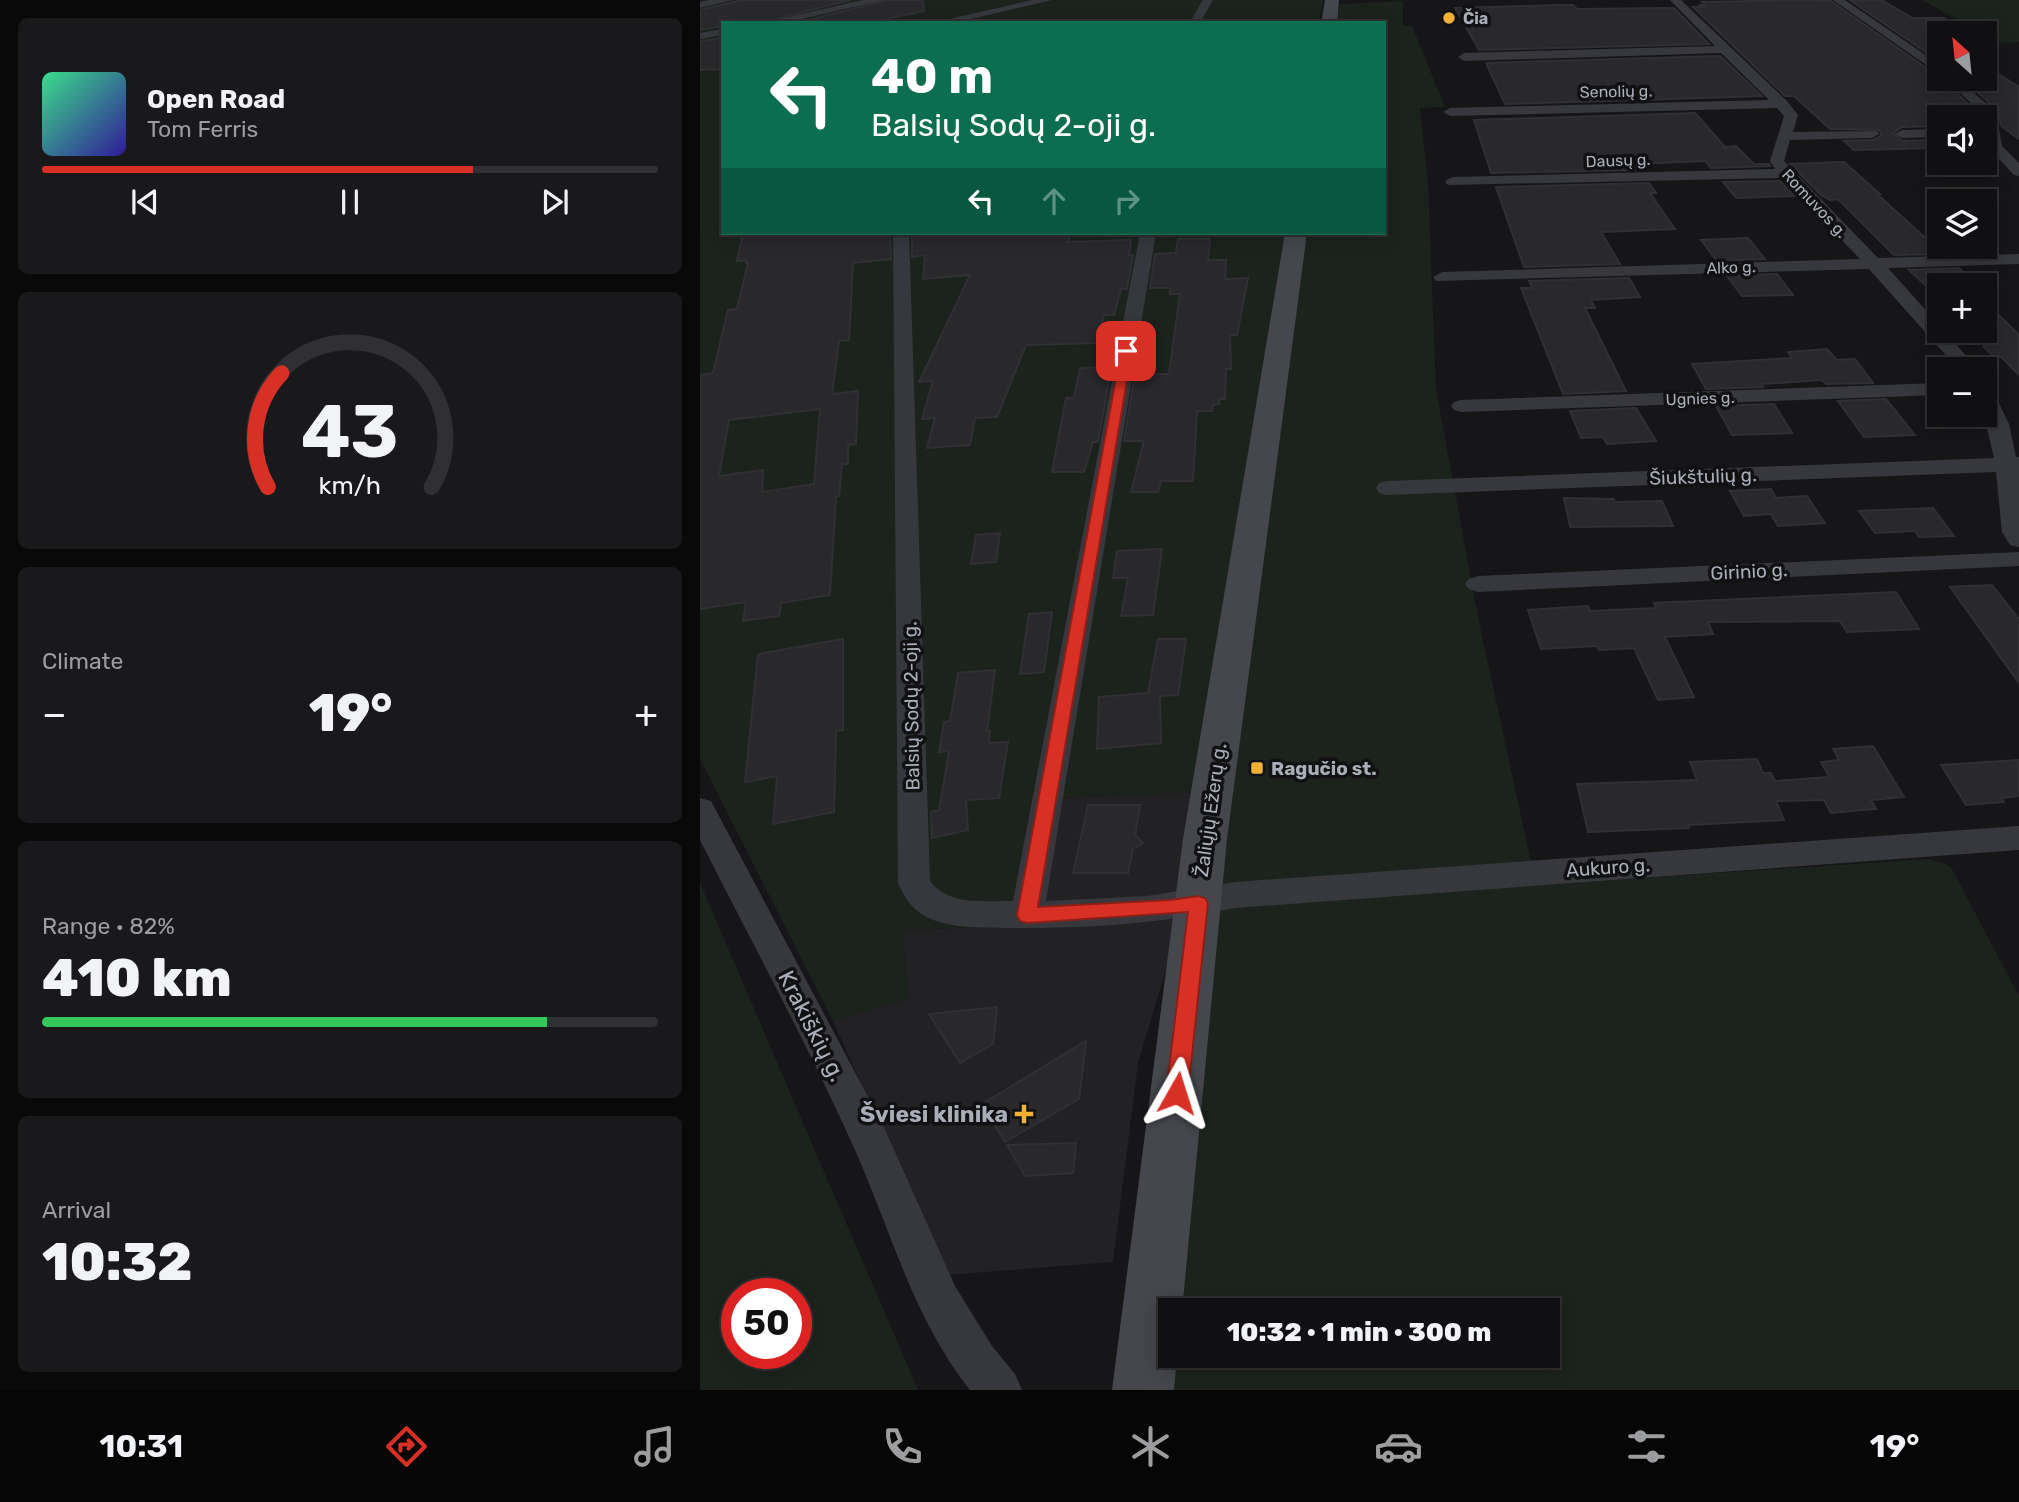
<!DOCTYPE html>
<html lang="en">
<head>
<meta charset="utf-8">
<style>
  body { margin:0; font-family:Rubik,sans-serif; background:#19191b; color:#f1f3f6; height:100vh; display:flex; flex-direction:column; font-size:26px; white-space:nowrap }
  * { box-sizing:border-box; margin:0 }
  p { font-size:23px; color:#9c9d9f }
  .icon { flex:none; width:38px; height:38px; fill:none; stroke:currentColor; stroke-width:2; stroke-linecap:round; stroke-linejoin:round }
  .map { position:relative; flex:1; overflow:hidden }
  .panel { display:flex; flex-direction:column; gap:18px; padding:18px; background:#09090a; width:700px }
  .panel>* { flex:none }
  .hud { position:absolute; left:21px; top:21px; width:665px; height:214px; border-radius:0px; box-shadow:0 4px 18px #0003,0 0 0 2px #303032; background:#0b6e4f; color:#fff; overflow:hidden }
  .needle { width:46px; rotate:333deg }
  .fabs { position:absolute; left:1227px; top:21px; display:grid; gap:14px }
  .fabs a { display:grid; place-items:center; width:70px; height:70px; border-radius:0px; background:#101012; box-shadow:0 4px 18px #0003,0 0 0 2px #303032; font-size:35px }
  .speed { position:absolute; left:21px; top:1278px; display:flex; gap:14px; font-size:35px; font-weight:700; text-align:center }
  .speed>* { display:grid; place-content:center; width:91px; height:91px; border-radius:50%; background:#101012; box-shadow:0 4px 18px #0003,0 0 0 2px #303032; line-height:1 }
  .speed .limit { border:10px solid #d22; background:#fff; color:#111 }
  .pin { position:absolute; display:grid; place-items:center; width:60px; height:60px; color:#fff; margin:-30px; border-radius:14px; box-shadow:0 4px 10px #0006 }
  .me { position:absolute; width:77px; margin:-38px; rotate:6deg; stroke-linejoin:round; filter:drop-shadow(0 0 5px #0008) }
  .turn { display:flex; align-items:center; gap:24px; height:147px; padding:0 35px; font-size:32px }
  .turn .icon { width:91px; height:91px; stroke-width:2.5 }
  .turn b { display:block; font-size:49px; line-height:60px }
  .lanes { display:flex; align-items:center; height:66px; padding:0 35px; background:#0003; justify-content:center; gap:35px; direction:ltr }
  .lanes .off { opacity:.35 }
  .big { font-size:52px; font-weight:800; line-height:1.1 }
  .panel .card { flex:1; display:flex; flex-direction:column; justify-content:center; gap:10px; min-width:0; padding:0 24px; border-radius:10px; background:#19191b }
  .panel .dial { align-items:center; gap:0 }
  .dial svg { height:182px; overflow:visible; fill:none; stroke:#303032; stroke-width:7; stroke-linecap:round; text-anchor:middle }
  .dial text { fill:#f1f3f6; stroke:none }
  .song { display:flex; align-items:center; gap:21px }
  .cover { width:84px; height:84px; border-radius:10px; background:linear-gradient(135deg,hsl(150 70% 55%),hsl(250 70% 35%)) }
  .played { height:7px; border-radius:4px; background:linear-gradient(90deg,#d93025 70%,#303032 70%) }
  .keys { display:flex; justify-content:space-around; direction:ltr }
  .heat { display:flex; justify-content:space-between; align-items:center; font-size:38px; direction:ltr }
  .charge { height:10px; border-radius:5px; background:linear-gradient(90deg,#34c759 82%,#303032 0) }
  .trip { position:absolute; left:458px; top:1298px; width:402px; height:70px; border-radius:0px; background:#101012; box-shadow:0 4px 18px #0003,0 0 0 2px #303032; font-weight:800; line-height:70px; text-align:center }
  .tab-bar { display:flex; height:112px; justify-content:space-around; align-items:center; background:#060607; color:#9c9d9f }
  .tab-bar .icon { width:49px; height:49px }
  .tab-bar .on { color:#d93025 }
  .tab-bar b { font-size:32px; color:#f1f3f6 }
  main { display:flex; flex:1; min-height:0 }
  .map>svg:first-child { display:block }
  .built { fill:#222225 }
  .green { fill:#1c231d; fill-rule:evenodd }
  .building { fill:#29292c; stroke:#303034; stroke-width:2; fill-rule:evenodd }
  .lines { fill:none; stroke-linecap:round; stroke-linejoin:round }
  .minor { fill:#37383d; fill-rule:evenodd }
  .secondary { fill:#45474d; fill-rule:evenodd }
  .route { fill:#d93025; stroke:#8d1f18; stroke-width:2 }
  .poi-dot { fill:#f2b134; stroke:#111113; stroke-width:2.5 }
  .labels { text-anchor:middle; stroke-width:7; stroke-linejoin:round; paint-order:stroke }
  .far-poi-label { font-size:16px; font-weight:bold; fill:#a8adb8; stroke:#111113; text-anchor:start }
  .far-street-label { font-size:16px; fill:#a8adb8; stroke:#111113 }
  .street-label { font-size:19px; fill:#a8adb8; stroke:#111113 }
  .poi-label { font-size:19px; font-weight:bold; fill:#a8adb8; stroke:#111113; text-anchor:start }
  .near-street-label { font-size:23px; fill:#a8adb8; stroke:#111113 }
  .near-poi-label { font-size:23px; font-weight:bold; fill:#a8adb8; stroke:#111113; text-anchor:end }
</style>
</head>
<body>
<main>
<section class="panel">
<div class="card">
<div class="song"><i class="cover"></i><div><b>Open Road</b><p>Tom Ferris</p></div></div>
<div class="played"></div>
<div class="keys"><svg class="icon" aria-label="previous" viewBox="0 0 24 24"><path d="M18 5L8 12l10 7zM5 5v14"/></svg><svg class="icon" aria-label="pause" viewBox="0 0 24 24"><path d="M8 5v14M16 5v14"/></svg><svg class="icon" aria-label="next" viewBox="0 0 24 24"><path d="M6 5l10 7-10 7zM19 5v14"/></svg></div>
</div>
<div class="card dial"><svg viewBox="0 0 100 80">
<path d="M14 69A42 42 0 1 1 86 69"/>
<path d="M14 69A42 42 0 0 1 20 19" stroke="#d93025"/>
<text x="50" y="56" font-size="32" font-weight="700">43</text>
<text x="50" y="72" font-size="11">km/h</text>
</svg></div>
<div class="card"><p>Climate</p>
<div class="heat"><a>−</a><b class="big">19°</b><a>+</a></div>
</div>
<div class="card"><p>Range · 82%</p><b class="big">410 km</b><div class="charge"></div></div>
<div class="card"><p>Arrival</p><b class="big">10:32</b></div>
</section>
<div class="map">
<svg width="1319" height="1390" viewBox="0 0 1319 1390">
  <rect width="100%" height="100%" fill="#161618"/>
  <path class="built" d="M499,792L467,966L438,1063L413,1262L247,1275L133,1021L208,999L202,930L330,925L361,798Z"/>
  <path class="green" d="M0,0H623L619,23H23V233H587L499,792L361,798L330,925L202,930L208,999L133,1021L0,759Z
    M1222,0H1319V42L1298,43Z
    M703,1V26H712L745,107L720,108L728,184L736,390L779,622L836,885L1229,859L1246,864L1252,869L1319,996V1390H472L476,1356H849V1311H480L515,942L549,648L607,233H684V23H635L638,6L642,4Z
    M0,883L218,1390H0ZM37,1293H96V1353H37Z"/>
  <path class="building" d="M42,0H151L60,23H23V26L0,30V10Z
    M187,0H223L224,11L168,23H97Z
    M1104,0L1131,1L1242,79L1282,117H1239V126L1202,127L1193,133L1202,141L1239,140V148L1154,150L1144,141L1173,140L1182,135L1179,130L1130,129L1094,96H1085L993,7H1003L1000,5H1005L1002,2Z
    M1181,0L1213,18H1243L1270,33H1239V61L1151,1Z
    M862,5H873L877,9L974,8L1009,44L779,50L755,8Z
    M23,38V69L0,70V41Z
    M1020,56L1062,96L805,104L786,63Z
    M1284,65L1319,87V139L1301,126L1298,110L1262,79H1284Z
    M995,113L1025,147L1036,146L1054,164H1069L1070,166L1011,168L1005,161L934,164L939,170L791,173L774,120Z
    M1144,162L1180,194H1177L1243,254L1194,255L1138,199L1130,200L1121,195L1090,164Z
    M1080,181L1095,196L1036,198L1023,182Z
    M949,183L956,193H950L975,229L901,232L920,264L824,267L796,187Z
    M43,233H190L191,259L153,263L149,340L139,341L132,394L158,391L156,444L148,445V464H142L139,496L136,497L130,595L81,603L79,616L43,621L46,602L0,609V375L13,373L28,310L37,309L48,263H46V260L37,261ZM120,409L114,484L62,492L63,470L19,476L29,420Z
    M212,233H328L327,236L370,235L368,242L431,240L429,255H433L427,289H421L414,315H404L398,343L326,345L297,417L275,418L270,445L227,448L235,418L222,419L233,381L219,382L270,275L223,279L225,255L212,257Z
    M1048,238L1065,259L1017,261L1001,240Z
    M478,239H510L508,260H526L525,279L548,278L537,335H530L531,369H526L525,399H519V404L513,405L512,411H497L493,481H461L458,492H431L444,441H424L435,374H469L480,294H470V288H450L455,254L476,253Z
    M1259,268L1277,285H1225L1209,270Z
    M1077,274L1093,295L1042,296L1027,276Z
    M929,278L940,297L891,300L895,308H885L926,391L863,394L821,288H832L829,281Z
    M1284,300L1319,335V375L1301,357H1294L1284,347Z
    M1127,349L1137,360L1155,359L1173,383L1126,384L1122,380L1061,384L1063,387L1006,389L992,364L1092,358L1088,352Z
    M403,367L402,375H410L398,442H393L384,472H352L366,398H374L380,368Z
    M1186,399L1215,435L1164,437L1138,401Z
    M1074,404L1092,433L1032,435L1016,406Z
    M936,408L956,441L907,444L903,437L881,438L870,411Z
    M1071,489L1076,498L1107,496L1125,523L1078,526L1071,514L1044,516L1030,491Z
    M864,498L914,499L915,502L962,501L973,526L870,527Z
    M1233,508L1254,536L1219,537L1215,531L1175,533L1159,511Z
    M300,533L296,562L271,564L276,535Z
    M462,549L453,615L421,616L428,578H413L417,551Z
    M1292,585L1319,619V683L1250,587Z
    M1196,592L1219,629L1147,632L1140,621L1008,622L1013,634L965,637L994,697L958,700L934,648L899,650L897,646L841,649L828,610L888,606L890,611L956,608L954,603Z
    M352,612L344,672L320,674L329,614Z
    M143,639V730L136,731L134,812L73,824L77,776L45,782L58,654Z
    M458,639H486L478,695L460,696L461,743L397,749L399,697L448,693Z
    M295,670L287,732L290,731L289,743L308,742L299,798L266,800L268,830L232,838L231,812L239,810L249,751L239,752L244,722L250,721L258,673Z
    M1173,746L1204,797L1171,800L1176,809L1131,813L1124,800L1076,801L1084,820L988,825L989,828L888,832L877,784L997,780L990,762L1057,759L1063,773H1071L1075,781L1129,777L1121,762L1139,760L1133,749Z
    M1319,760V796L1301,798L1304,802L1266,805L1241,765Z
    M388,805H440L435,835L443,843L433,849L428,873H373Z
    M297,1007L293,1044L260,1063L229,1014Z
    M386,1041L379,1099L305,1142L282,1104Z
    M376,1143L373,1173L325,1176L307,1145Z"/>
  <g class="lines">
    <path class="minor" d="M10,0H33L0,8V2Z
      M163,0H184L84,23H62Z
      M332,0H352L254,23H232Z
      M503,0H513L500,23H489Z
      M970,0H981L1087,101L1098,115L1093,132L1177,131L1179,134L1172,138L1090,140L1084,161L1178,258L1319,254V264L1188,268L1239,325V331H1244L1278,369H1258L1169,269L736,281L733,277L742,272L1160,259L1081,178L748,185L745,182L748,179L753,177L1075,169L1070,161L1084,116L1077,108L750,116L743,112L750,108L1069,100L1021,53L764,61L758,57L764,53L1015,46Z
      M1133,0H1145L1239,64V74Z
      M23,29V35L0,39V33Z
      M1245,79H1258L1296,112L1302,146L1319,163V176L1314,175L1288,147L1284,115Z
      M1239,129V137L1202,138L1195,134L1202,130Z
      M193,233H209L230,881C250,907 284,900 313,901L440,233H456L346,901L447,896L535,882L1319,826V850L535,908C459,924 382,929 304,928C277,927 249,929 225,916C211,909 204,896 198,883Z
      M1239,383V395L761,412L754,410L751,406L754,402L761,400Z
      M1284,385L1291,387L1309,424L1316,457H1319V547L1310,545L1302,532L1296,472L687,495L679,493L676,488L679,483L687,481L1294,458L1284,415Z
      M1319,552V566L778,592L769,589L765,584L769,579L778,576Z
      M0,798L11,801L182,1123L255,1286L292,1346L315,1374L322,1390H270C214,1320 191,1231 155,1150C108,1045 52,943 0,840Z"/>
    <path class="secondary" d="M625,0H639L637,23H621Z
      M585,233H607L527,839L482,1311H471V1356H477L474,1390H412L483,839Z"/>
  </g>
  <path class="route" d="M426,347L432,351L338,907L470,900L498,896L505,898L508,903L488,1093L485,1099L477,1102L469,1099L466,1093L488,912L327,923L320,921L317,915L421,351Z"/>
  <g class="poi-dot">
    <circle cx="749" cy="18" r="7"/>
    <rect x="550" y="761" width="14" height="14" rx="3.5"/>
    <path d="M320.5 1103.5h7v7h7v7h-7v7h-7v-7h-7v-7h7z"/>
  </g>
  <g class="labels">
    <g class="far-poi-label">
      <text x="763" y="24">Čia</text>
    </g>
    <g class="far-street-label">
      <text transform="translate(916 91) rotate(-1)" y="6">Senolių g.</text>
      <text transform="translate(918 160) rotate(-2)" y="6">Dausų g.</text>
      <text transform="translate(1115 203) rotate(47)" y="6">Romuvos g.</text>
      <text transform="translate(1031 267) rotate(-2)" y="6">Alko g.</text>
      <text transform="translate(1000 398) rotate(-2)" y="6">Ugnies g.</text>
    </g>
    <g class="street-label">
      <text transform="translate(1003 476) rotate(-2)" y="7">Šiukštulių g.</text>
      <text transform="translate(1049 571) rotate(-3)" y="7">Girinio g.</text>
      <text transform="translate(211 706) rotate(-91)" y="7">Balsių Sodų 2-oji g.</text>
      <text transform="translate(510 810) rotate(-82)" y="7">Žaliųjų Ežerų g.</text>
      <text transform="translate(908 867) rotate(-4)" y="7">Aukuro g.</text>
    </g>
    <g class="poi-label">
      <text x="571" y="775">Ragučio st.</text>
    </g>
    <g class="near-street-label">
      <text transform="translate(112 1026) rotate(63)" y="8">Krakiškių g.</text>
    </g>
    <g class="near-poi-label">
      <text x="308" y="1122">Šviesi klinika</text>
    </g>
  </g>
</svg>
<div class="fabs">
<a><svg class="needle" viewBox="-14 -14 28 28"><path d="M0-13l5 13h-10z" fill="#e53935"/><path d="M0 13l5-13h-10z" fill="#9c9d9f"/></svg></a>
<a><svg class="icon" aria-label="sound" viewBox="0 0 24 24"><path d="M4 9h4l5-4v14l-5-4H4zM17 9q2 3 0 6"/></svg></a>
<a><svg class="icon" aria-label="layers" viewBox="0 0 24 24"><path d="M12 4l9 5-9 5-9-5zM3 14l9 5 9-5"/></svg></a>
<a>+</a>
<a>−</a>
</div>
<div class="speed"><div class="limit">50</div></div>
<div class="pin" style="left:426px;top:351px;background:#d93025"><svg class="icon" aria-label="arrive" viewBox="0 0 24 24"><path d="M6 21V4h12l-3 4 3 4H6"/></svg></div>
<svg class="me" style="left:477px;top:1093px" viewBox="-20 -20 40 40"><path d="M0-17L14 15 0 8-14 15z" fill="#d93025" stroke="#fff" stroke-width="4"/></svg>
<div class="trip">10:32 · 1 min · 300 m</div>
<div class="hud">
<div class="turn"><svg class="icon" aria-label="left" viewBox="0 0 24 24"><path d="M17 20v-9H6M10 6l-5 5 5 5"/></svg><div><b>40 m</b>Balsių Sodų 2-oji g.</div></div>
<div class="lanes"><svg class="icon" aria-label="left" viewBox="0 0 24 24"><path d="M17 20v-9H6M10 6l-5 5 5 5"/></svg><svg class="icon off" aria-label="ahead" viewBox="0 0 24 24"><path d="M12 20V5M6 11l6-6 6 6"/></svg><svg class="icon off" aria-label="right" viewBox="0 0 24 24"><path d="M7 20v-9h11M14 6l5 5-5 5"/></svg></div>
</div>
</div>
</main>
<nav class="tab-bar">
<b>10:31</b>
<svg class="icon on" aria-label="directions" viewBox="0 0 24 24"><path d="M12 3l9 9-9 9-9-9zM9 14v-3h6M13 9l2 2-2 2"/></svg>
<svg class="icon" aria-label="music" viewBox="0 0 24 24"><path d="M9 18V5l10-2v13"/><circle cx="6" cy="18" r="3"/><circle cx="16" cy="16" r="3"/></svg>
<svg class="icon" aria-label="phone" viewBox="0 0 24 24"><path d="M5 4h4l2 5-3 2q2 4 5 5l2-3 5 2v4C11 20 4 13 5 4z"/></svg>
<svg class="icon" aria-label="climate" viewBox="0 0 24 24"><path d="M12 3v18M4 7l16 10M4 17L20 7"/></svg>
<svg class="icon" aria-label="car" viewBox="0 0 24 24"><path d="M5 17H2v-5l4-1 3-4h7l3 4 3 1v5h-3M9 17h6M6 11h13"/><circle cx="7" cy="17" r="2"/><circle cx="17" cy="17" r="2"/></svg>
<svg class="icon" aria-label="filters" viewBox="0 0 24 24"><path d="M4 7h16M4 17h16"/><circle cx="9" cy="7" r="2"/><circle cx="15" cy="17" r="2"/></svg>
<b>19°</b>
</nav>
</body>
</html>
